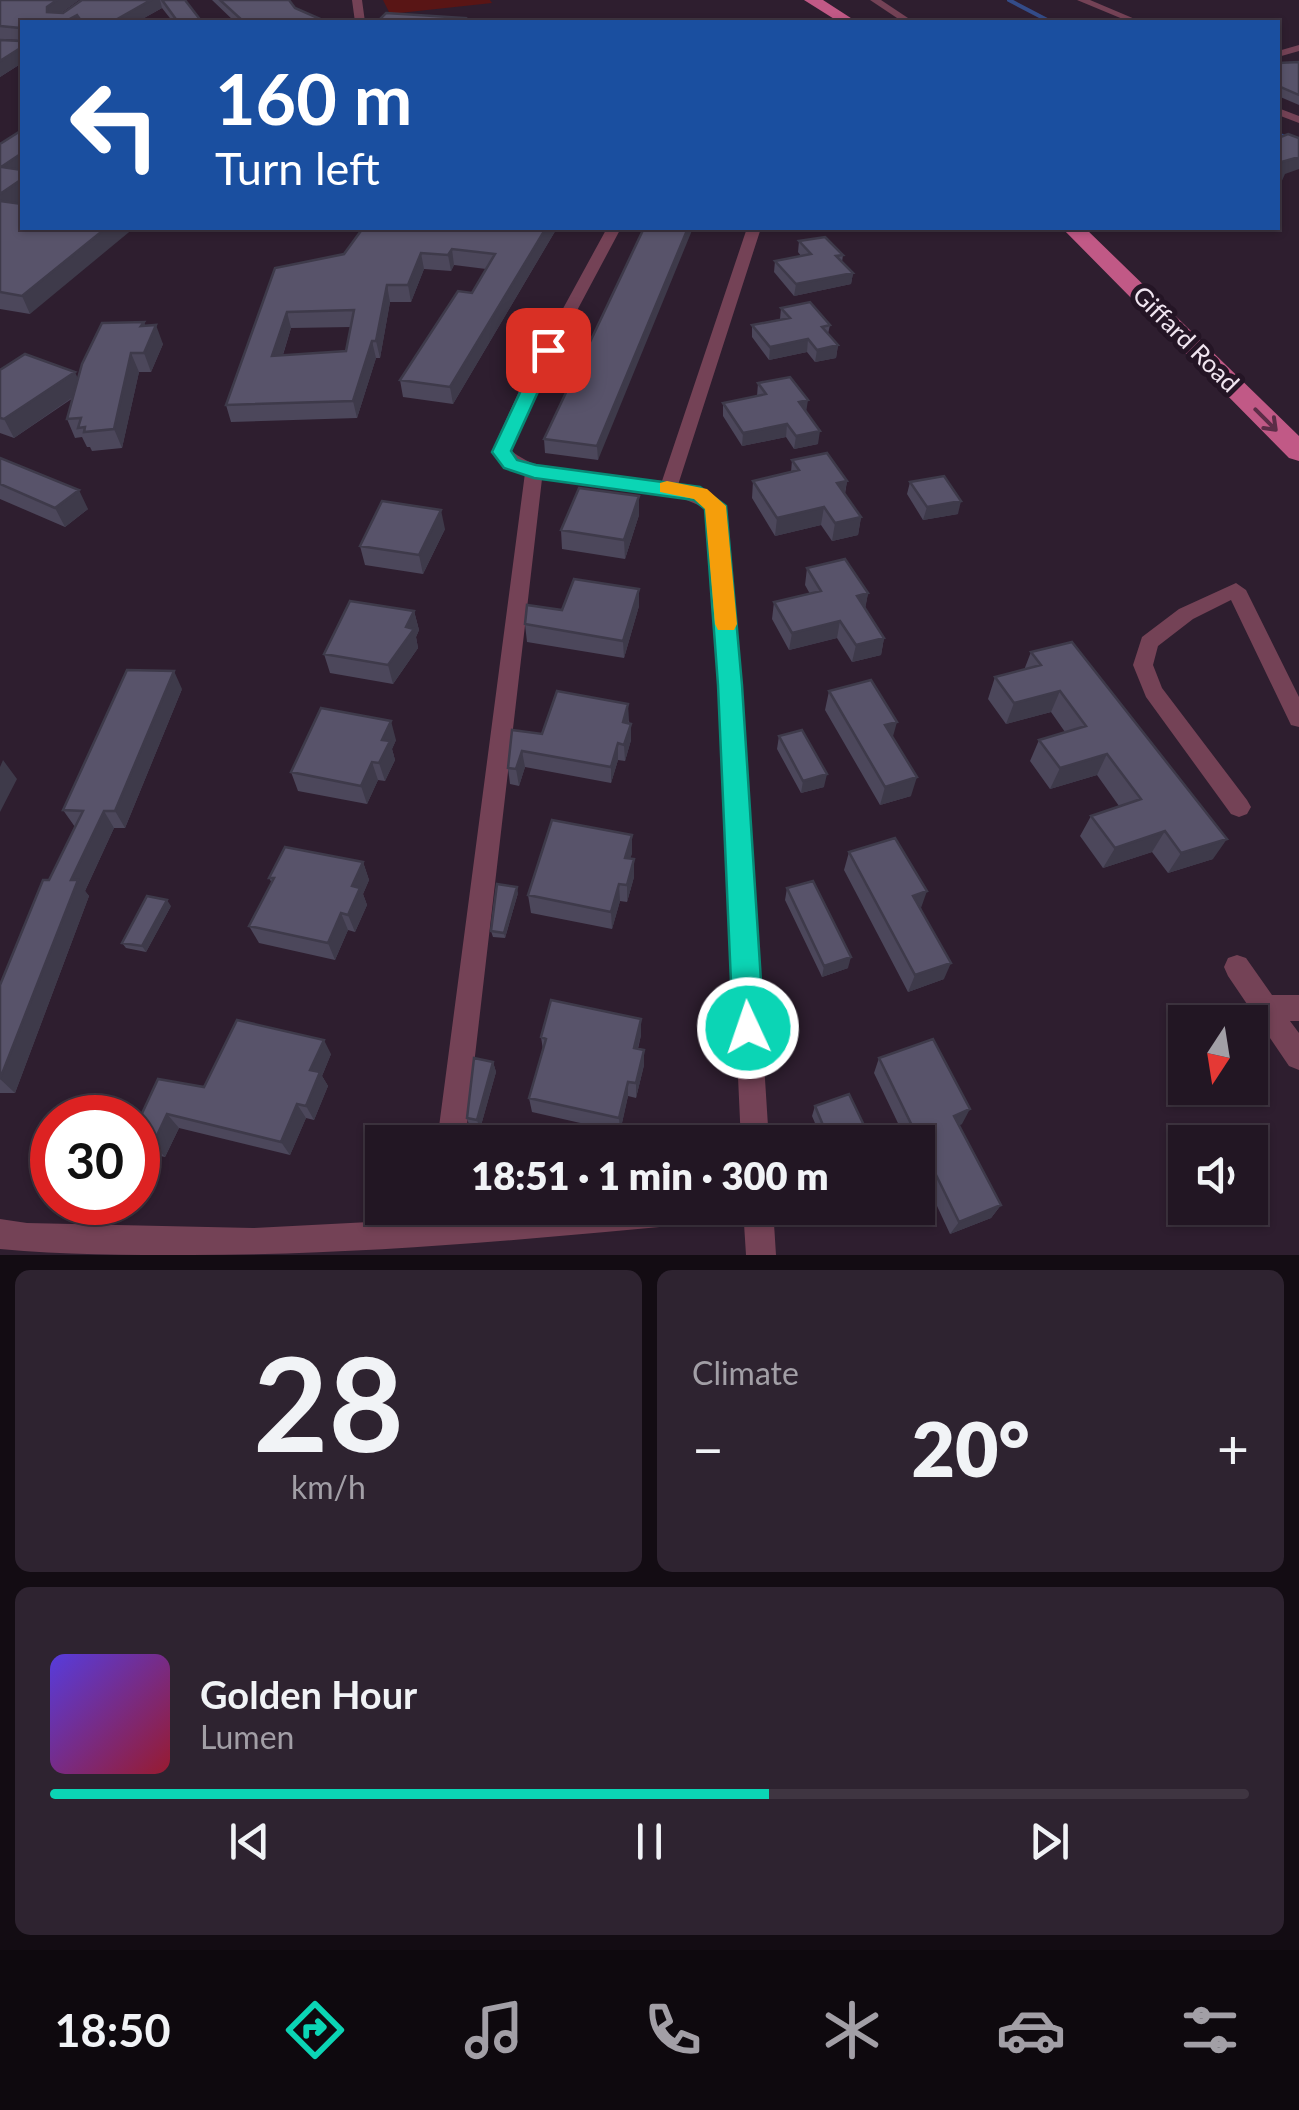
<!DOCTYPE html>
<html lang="en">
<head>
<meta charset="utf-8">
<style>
  body { margin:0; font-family:Lato,sans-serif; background:#2e2330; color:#f1f3f6; height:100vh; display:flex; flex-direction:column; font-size:38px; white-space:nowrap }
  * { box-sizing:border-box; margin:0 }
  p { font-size:32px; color:#a29fa6 }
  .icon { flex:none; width:55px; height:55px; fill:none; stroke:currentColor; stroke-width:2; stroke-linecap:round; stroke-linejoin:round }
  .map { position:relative; height:1255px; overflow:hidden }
  .sheet { display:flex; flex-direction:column; gap:15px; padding:15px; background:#130c13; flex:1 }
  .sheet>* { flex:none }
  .top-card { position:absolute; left:20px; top:20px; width:1260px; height:210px; border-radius:0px; box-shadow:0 2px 8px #0004,0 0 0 2px #3f3541; background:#1a4fa0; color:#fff; overflow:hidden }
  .needle { width:65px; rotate:192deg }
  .controls { position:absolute; left:1168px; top:1005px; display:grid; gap:20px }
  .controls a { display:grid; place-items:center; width:100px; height:100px; border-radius:0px; background:#221623; box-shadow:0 2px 8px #0004,0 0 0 2px #3f3541; font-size:50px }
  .speed { position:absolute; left:30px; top:1095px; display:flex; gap:20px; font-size:50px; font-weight:700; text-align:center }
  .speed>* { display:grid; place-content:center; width:130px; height:130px; border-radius:50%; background:#221623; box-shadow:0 2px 8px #0004,0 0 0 2px #3f3541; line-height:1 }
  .speed .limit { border:15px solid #d22; background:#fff; color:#111 }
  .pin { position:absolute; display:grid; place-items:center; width:85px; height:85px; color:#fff; margin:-42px; border-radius:20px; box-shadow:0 5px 15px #0006 }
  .me { position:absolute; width:110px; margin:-55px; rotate:357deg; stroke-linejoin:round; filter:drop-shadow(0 0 8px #0008) }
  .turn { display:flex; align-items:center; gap:35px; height:210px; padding:0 30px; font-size:45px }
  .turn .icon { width:130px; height:130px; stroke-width:2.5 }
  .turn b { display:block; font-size:70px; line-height:85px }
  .big { font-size:75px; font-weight:800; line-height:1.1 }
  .sheet .widget { flex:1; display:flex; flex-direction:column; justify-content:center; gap:15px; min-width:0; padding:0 35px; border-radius:15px; background:#2e2330 }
  .sheet .dial { align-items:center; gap:0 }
  .dial b { font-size:130px; line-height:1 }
  .song { display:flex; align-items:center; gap:30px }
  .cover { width:120px; height:120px; border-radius:15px; background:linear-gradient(135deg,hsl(250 70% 55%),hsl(350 70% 35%)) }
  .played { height:10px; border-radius:5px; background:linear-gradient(90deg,#0bd5b5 60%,#3f3541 60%) }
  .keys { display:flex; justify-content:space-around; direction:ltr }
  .heat { display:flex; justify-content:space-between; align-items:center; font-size:55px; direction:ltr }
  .sheet .tiles { flex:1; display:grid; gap:15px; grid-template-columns:1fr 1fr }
  .widget:last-child { grid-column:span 2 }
  .trip { position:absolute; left:365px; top:1125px; width:570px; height:100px; border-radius:0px; background:#221623; box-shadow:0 2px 8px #0004,0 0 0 2px #3f3541; font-weight:800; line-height:100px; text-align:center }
  .dock { display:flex; height:160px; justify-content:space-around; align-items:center; background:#0e090e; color:#a29fa6 }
  .dock .icon { width:70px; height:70px }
  .dock .selected { color:#0bd5b5 }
  .dock b { font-size:45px; color:#f1f3f6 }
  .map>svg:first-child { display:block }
  .green { fill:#591515 }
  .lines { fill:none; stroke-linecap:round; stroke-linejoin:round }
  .stream { stroke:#344c89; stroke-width:4 }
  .minor { fill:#744256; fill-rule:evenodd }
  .primary { fill:#c15986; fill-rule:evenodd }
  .wall { fill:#4c475b; fill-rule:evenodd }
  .shaded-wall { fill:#3e3a4a }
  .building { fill:#58536a; stroke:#3e3a4a; stroke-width:2.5; fill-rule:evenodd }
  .oneway { stroke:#5b2d47 }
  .route { fill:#0bd5b5; stroke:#078a76; stroke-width:2.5 }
  .slow { fill:#f59e0b }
  .labels { text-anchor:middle; stroke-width:10; stroke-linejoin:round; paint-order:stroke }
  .far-street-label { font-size:25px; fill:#f0e5f0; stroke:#241525 }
</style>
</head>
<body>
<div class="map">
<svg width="1299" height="1255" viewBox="0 0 1299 1255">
  <rect width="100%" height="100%" fill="#2e1e2f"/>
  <path class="green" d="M383,0H490L492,3L390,14Z"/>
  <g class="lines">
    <path class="stream" d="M1009,0L1051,22
      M1278,134L1299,143"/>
    <path class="minor" d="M352,0H362L365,22H355Z
      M870,0H881L914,22H903Z
      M1077,0H1090L1142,22H1130Z
      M1299,45V51L1278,57V51Z
      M1278,108L1299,116V123L1278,115Z
      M607,228H621L540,380L510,450C550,482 613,475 662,481L747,228H761L678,485L699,490L724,506L740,685L769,1142H741L720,685L706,509C657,482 596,488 542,479L465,1142H437L525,473L512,469L492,451L524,380Z
      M1236,583L1246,590L1299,697V727L1291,725L1231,600L1193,619L1158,646L1153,665L1162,688L1247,800L1251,807L1247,814L1239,817L1231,814L1146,697L1133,665L1142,637L1179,609Z
      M1237,955L1246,958L1272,995H1299V1021H1290L1299,1033V1070L1289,1066L1228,976L1224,967L1228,958Z
      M428,1208H458L457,1216L550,1208H718L714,1219L703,1223C532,1239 363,1255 191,1255C128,1255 63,1255 0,1249V1219L27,1223L253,1228L427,1219Z
      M743,1208H773L776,1255H746Z"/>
    <path class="primary" d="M804,0H823L857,22H839Z
      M1062,228H1085L1299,436V461L1289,458Z"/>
  </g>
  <path class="wall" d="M0,0H79L61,13H63L82,0H185L202,22H173L162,8L137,22H22V63L0,77V40L20,41V40L0,39Z
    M212,0H289L295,8L327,22H235Z
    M1299,62V105L1278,96V63Z
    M22,130V200L18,204L30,314L0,309V144Z
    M363,228H557L453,404L403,397L400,380L472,293L486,269L454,265L451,271L424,269L411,302H390L380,358H376L357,418L231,422L226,405L275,268L344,254ZM351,327L346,351L283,355L291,328Z
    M644,228L598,460L545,453L544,439Z
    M799,241L843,255L842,262L853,273L851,284L794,296L774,272L775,261L801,256L798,252Z
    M781,308L830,325L828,334L838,345L836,358L815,362L807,352L769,360L752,337V325L780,319Z
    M144,322L145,326L163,344L151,372H139L122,448L92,451L90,447H87L82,437L75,438L67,419L73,398L14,438L0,433V370L78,379Z
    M758,383L806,413L818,444L794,449L786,437L742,446L723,416V403L757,396Z
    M0,458L88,509L65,527L0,499Z
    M792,460L847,481L845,494L861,517L858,535L832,541L821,525L775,536L752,498L753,481L791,472Z
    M910,482L958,514L923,520L907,494Z
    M639,515L625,559L562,549L561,530Z
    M445,529L423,574L365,565L360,546Z
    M807,568L868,593L865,608L884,638L881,655L852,662L837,638L789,650L772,619L774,602L810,594L805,585Z
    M639,606L624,658L527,642L525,624L562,610Z
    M414,611L419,630L416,637L418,648L393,684L330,673L324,654Z
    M1031,652L1213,859L1168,873L1152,852L1103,868L1080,836L1091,816L1119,806L1097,775L1050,789L1030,761L1039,740L1065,732L1051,712L1006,724L988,699L995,677L1024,670Z
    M182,689L125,828H114L85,891L89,896L15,1093H0V985L75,827L63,810Z
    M829,691L893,739L911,796L880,805L825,710Z
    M629,720L631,740L625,761L618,760L611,783L525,767L519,786L510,784L508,768L512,730L542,734Z
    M779,736L824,787L801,793L777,749Z
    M396,740L392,749L395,760L385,781L378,780L367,804L298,791L291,772Z
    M632,835V853L630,859L634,877L627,902L620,901L612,929L531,913L528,895Z
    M849,852L921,908L944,979L908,992L844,870Z
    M363,862L369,880L363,894L367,905L355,932L348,930L335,960L259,943L249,926L272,883L269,878Z
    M787,888L848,968L822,977L785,900Z
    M518,893L505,938L493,937L491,931Z
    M171,906L146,952L126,948L122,943Z
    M641,1019V1035L638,1049L644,1050V1065L636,1098L628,1096L620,1132L532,1112L529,1098L543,1050L541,1037Z
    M331,1054L322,1076L328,1086L314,1120L306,1118L290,1155L179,1128L165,1157L142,1152L138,1148V1122L204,1087Z
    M879,1058L962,1124L959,1125L1001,1205L991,1218L950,1234L918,1165V1142H907L874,1073Z
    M493,1062L496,1072L480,1129L470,1128L467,1118Z
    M815,1106L872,1142H823L812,1116Z"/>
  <path class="shaded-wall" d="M57,0H79L52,19L47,12V7Z
    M151,0H160L162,8L137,22H112Z
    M77,15L79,22H64Z
    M22,47V63L0,77V61Z
    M22,153V174L1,167Z
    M1299,157V169L1285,174L1280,185L1278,186V163Z
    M22,179V200L0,216V194Z
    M106,228H134L30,314L22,296Z
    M546,228H557L453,404L450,387Z
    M688,228H693L598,460L597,446Z
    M812,228H834L812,232Z
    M452,249L454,265L451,271L448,255Z
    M421,253L424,269L411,302L408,285Z
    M853,273L851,284L794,296L796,284Z
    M387,285L390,302L380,358L376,341Z
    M287,312L291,328L277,373L272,356Z
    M144,322L150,339L156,325L163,344L151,372L144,353L141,326Z
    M808,339L807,352L769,360L770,347Z
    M372,341L376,358L357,418L353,401Z
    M838,345L836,358L815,362L817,350Z
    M131,353L139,372L122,448L114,429Z
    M75,372L83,390L14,438L4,419Z
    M808,400L806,413L799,402Z
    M787,424L786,437L742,446L743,433Z
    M820,431L818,444L794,449L796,436Z
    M847,481L844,498L837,483Z
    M79,490L88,509L65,527L55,508Z
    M639,496V515L625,559L624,540Z
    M961,501L958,514L923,520L927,507Z
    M824,507L821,525L775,536L777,518Z
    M441,510L445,529L423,574L419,555Z
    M861,517L858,535L832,541L835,523Z
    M639,589V606L624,658L623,641Z
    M868,593L865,610L857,596Z
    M414,611L419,630L416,637L418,648L393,684L388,665Z
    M840,621L837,638L789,650L792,633Z
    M884,638L881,655L852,662L856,645Z
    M174,671L182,689L125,828L115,811Z
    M1060,691L1051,712L1006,724L1014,703Z
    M628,704L629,720L623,739V722Z
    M391,721L396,740L392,749L395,760L385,781L379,763L382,740Z
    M897,722L892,740L885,725Z
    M631,724V740L625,761L624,745Z
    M618,743V760L611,783V767Z
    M522,751L525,767L519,786L516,769Z
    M1107,754L1097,775L1050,789L1060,768Z
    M3,760L17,779L0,812V767Z
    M372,762L378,780L367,804L361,786Z
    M827,774L824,787L801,793L803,781Z
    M917,777L911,796L880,805L885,787Z
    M104,811L114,828L85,891L89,896L15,1093L0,1079L71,880Z
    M1165,831L1152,852L1103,868L1115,848Z
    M632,835V853L626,875L625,858Z
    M1227,839L1213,859L1168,873L1181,853Z
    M634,859V877L627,902V885Z
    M363,862L369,880L363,894L367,905L355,932L348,915L352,886Z
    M619,884L620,901L612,929L611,912Z
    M517,887L518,893L505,938L504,933Z
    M927,891L921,908L913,896Z
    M167,900L171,906L146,952L142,946Z
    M341,913L348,930L335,960L328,943Z
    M851,957L848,968L822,977L824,966Z
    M951,963L944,979L908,992L915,975Z
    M641,1019V1035L634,1063V1048Z
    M324,1040L331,1054L322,1076L328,1086L314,1120L306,1106L310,1070Z
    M644,1050V1065L636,1098V1083Z
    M493,1062L496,1072L480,1129L477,1120Z
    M628,1082V1096L620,1132L619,1118Z
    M297,1104L306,1118L290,1155L281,1142Z
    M970,1109L962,1124L946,1130L954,1116Z
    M167,1114L179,1128L165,1157L153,1144Z
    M1001,1205L991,1218L950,1234L959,1222Z"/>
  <path class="building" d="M0,0H57L47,7V12L63,13L82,0H151L112,22H82L77,15L64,22H22V47L0,61V40L20,41L21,32L20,28L0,26Z
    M162,0H185L202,22H178Z
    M220,0H289L295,8L327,22H244Z
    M386,13L465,18L461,22H377Z
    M1299,62V95L1278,86V71H1279L1278,70V63Z
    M22,130V153L1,167L22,170V179L0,194V144Z
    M1288,134L1299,138V157L1278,163V138Z
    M0,201L22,204V228H106L22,296L0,292Z
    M363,228H546L450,387L400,380L458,291L472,293L495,254L452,249L448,255L421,253L408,285H387L376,341H372L353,401L226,405L275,268L344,254ZM354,310L346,351L272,356L287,312Z
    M644,228H688L597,446L544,439Z
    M825,237L843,255L836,256L853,273L796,284L775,261L811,254L799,241Z
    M810,302L830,325L822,327L838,345L817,350L808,339L770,347L752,325L790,318L781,308Z
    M144,322L141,326L156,325L144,353H131L114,429L84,432L85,427L78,428L81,418L67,419L82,364L102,323Z
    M25,354L75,372L4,419L0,418V370Z
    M790,377L808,400L799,402L820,431L796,436L787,424L743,433L723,403L766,394L758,383Z
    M827,453L847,481L837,483L861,517L835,523L824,507L777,518L753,481L799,470L792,460Z
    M0,458L79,490L55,508L0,484Z
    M944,476L961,501L927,507L910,482Z
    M579,488L639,496L624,540L561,530Z
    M382,501L441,510L419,555L360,546Z
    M845,559L868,593L857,596L884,638L856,645L840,621L792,633L774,602L821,591L807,568Z
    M574,579L639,589L623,641L525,624L527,605L562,610Z
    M350,601L414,611L406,627L414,629L388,665L324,654Z
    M1072,642L1227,839L1181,853L1165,831L1115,848L1091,816L1141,799L1107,754L1060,768L1039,740L1086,726L1060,691L1014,703L995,677L1041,665L1031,652Z
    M127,670L174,671L115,811H104L71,880H78L0,1079V985L43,880H49L83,811L63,810Z
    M871,680L897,722L885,725L917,777L885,787L829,691Z
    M557,691L628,704L623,722L631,724L624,745L618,743L611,767L522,751L516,769L508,768L512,730L542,734Z
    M321,708L391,721L382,740L390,741L379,763L372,762L361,786L291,772Z
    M802,730L827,774L803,781L779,736Z
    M552,820L632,835L625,858L634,859L627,885L619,884L611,912L528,895Z
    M895,838L927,891L913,896L951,963L915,975L849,852Z
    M285,847L363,862L352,886L360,888L348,915L341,913L328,943L249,926L274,878H269Z
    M813,881L851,957L824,966L787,888Z
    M497,884L517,887L504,933L491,931Z
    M147,896L167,900L142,946L122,943Z
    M551,1000L641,1019L634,1048L644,1050L636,1083L628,1082L619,1118L529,1098L546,1039L541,1037Z
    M237,1020L324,1040L310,1070L320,1072L306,1106L297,1104L281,1142L167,1114L153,1144L138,1141V1122L158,1079L204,1087Z
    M933,1039L970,1109L954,1116L1001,1205L959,1222L879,1058Z
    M474,1058L493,1062L477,1120L467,1118Z
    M849,1094L872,1142H830L815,1106Z"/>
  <defs><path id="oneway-shaft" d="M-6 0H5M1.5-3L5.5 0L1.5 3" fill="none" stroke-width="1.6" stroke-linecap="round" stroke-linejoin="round" transform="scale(2.5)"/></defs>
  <use class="oneway" href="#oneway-shaft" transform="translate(1266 420) rotate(45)"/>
  <path class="route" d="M548,345L557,350L511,451L517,460L536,465L700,487L726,506L742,685L764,1028L759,1039L748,1043L738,1039L733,1028L718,685L705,509L694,500L534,478L504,468L492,452L540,350Z"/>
  <path class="slow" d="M667,481L707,489L726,506L737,624L734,630H718L715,624L705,509L694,499L660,492V483Z"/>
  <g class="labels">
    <g class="far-street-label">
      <text transform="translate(1186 339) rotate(45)" y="9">Giffard Road</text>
    </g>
  </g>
</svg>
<div class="controls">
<a><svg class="needle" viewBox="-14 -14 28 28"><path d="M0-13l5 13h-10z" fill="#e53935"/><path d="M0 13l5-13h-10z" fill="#a29fa6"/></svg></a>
<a><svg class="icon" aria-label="sound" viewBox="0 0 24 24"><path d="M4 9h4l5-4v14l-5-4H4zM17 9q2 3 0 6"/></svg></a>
</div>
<div class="speed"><div class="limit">30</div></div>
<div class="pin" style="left:548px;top:350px;background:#d93025"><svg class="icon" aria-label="arrive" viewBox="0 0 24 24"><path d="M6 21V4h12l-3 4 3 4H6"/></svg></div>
<svg class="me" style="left:748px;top:1028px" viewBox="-20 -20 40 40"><circle r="17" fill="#0bd5b5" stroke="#fff" stroke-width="3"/><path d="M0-11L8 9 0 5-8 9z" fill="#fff"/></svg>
<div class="trip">18:51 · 1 min · 300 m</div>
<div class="top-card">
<div class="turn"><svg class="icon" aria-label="left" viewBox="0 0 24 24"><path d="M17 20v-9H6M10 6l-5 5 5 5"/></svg><div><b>160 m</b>Turn left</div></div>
</div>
</div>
<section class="sheet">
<div class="tiles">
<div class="widget dial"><b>28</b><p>km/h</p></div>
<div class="widget"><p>Climate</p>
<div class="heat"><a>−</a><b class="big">20°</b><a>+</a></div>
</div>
<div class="widget">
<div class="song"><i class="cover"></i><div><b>Golden Hour</b><p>Lumen</p></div></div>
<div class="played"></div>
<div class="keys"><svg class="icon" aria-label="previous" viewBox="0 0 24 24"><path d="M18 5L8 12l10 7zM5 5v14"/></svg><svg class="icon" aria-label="pause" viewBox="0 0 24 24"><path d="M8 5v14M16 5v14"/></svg><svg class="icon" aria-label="next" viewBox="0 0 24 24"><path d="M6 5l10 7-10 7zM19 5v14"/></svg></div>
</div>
</div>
</section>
<nav class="dock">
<b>18:50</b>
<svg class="icon selected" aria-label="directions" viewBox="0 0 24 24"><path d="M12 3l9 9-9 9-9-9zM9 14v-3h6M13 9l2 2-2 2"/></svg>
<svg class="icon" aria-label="music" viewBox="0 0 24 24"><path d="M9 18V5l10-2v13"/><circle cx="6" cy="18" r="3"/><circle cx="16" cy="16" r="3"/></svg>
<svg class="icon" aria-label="phone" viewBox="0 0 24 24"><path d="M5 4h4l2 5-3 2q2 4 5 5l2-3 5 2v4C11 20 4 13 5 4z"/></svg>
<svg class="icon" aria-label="climate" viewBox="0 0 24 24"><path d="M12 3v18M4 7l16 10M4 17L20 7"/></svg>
<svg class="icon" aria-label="car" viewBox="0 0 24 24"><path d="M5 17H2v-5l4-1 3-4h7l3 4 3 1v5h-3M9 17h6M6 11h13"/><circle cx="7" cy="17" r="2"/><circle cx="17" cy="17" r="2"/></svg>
<svg class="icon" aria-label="filters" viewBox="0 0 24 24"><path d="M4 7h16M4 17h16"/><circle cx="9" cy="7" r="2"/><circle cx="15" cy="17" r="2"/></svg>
</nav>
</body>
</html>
